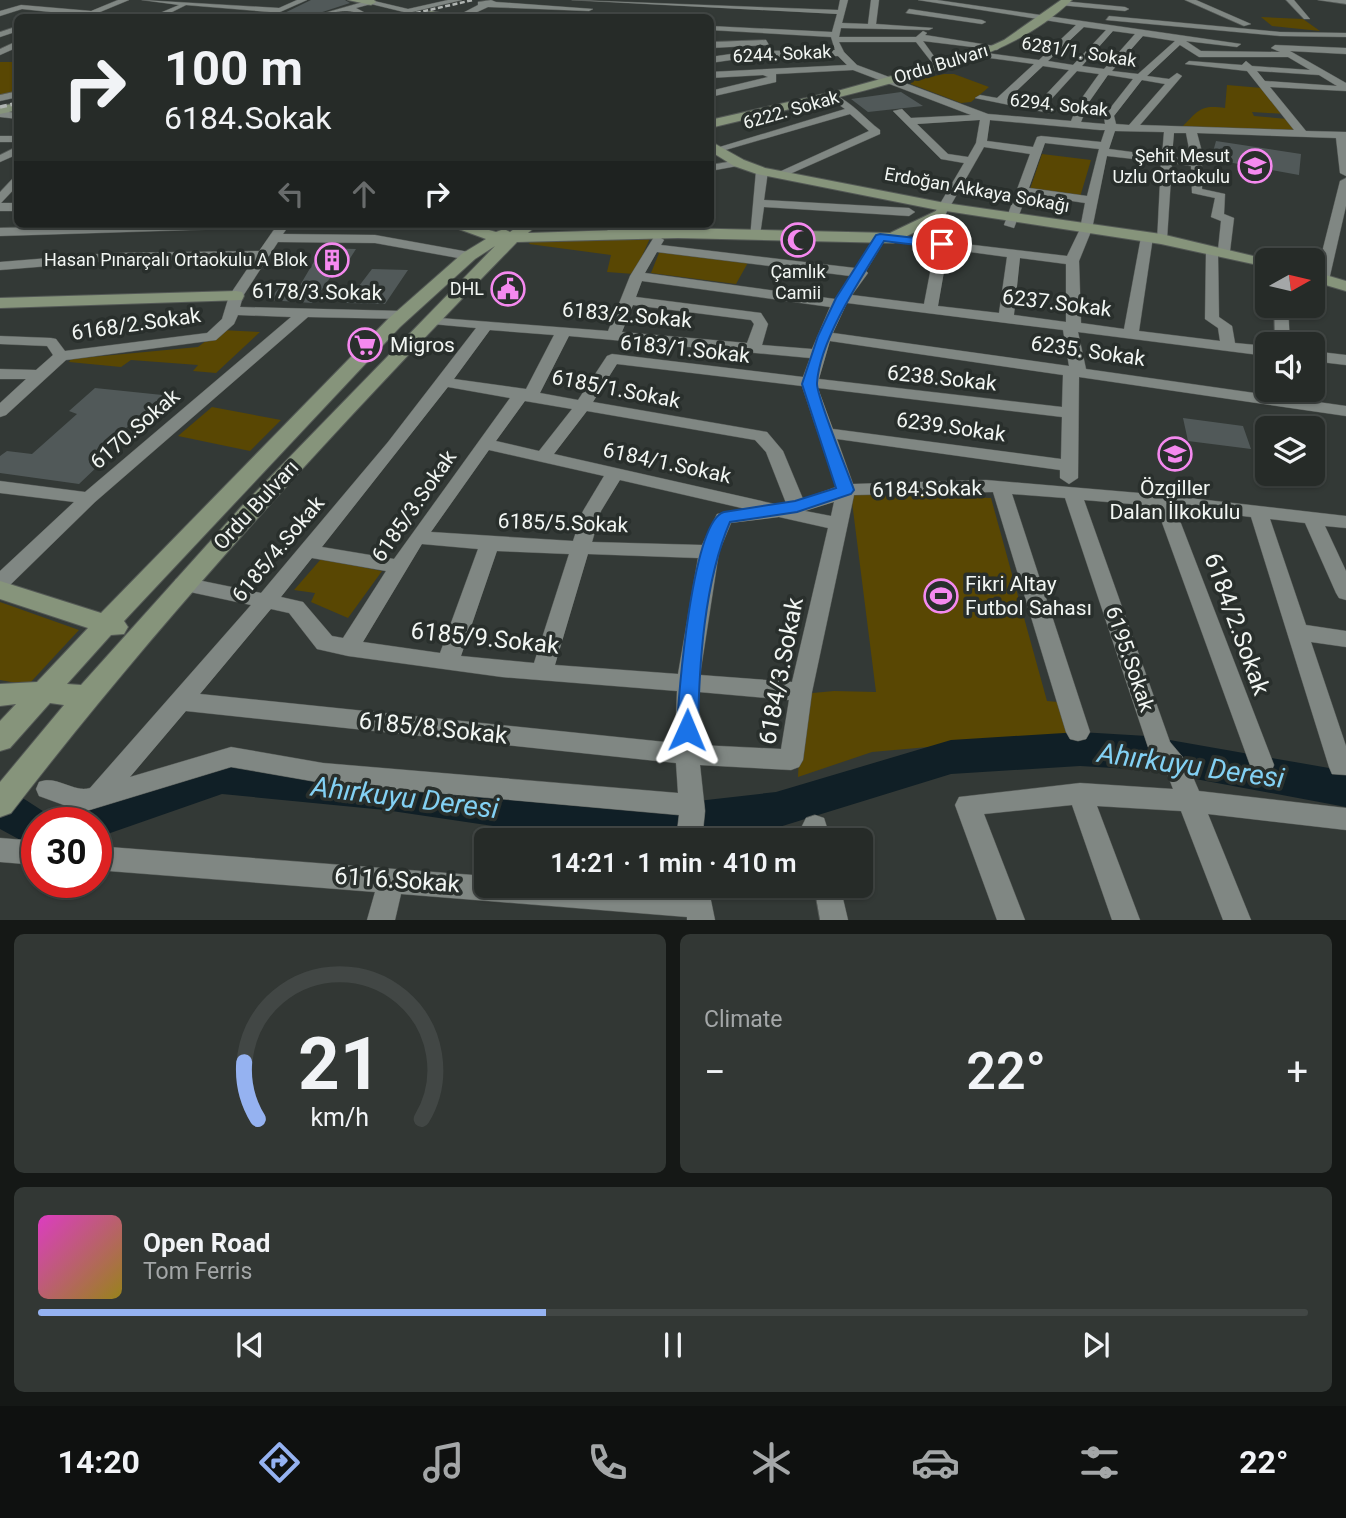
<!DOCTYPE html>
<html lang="en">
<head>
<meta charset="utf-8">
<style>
  body { margin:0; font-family:Roboto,sans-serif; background:#323734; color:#f1f3f6; height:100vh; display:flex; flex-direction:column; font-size:26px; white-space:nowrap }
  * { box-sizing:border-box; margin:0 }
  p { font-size:23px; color:#a4a7a8 }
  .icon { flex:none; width:38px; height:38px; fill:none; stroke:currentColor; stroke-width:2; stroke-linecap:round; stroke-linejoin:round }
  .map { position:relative; height:920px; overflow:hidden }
  .sheet { display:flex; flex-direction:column; gap:14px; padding:14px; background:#151816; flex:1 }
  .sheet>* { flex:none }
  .hud { position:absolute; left:14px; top:14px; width:700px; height:214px; border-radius:10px; box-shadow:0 2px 5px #0004,0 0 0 2px #424745; background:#262b28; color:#f1f3f6; overflow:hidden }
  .needle { width:46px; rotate:82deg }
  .tools { position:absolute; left:1255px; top:248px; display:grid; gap:14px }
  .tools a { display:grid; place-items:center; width:70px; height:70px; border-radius:10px; background:#262b28; box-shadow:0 2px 5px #0004,0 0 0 2px #424745; font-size:35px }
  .speed { position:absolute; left:21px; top:807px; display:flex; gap:14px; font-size:35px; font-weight:700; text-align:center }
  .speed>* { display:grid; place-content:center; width:91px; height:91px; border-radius:50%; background:#262b28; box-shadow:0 2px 5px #0004,0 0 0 2px #424745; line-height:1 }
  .speed .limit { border:10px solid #d22; background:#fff; color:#111 }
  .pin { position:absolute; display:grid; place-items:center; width:60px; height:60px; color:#fff; margin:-30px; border:4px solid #fff; border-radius:50%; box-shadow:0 2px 7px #0007 }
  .me { position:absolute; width:77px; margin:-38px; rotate:1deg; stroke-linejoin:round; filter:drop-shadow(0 0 5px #0008) }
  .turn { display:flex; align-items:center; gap:24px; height:147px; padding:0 35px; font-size:32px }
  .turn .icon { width:91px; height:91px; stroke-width:2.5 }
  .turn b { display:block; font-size:49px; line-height:60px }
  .lanes { display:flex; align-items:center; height:66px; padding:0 35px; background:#0003; justify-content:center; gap:35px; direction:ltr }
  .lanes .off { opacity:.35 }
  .big { font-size:52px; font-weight:600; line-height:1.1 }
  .sheet .card { flex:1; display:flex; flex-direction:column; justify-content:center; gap:10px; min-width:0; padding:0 24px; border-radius:10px; background:#323734 }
  .sheet .dial { align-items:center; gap:0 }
  .dial svg { height:182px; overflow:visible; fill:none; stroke:#424745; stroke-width:7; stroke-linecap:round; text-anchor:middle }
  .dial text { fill:#f1f3f6; stroke:none }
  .song { display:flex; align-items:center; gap:21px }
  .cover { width:84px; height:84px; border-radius:10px; background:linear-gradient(135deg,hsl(310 70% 55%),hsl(50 70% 35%)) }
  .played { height:7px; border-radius:4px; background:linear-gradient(90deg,#95b2f1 40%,#424745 40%) }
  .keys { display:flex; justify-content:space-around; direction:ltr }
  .heat { display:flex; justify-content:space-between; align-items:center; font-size:38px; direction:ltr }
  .sheet .tiles { flex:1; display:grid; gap:14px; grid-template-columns:1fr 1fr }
  .card:last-child { grid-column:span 2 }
  .trip { position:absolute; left:474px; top:828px; width:399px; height:70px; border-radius:10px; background:#262b28; box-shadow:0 2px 5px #0004,0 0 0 2px #424745; font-weight:600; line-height:70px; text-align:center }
  .menu { display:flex; height:112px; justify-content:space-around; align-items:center; background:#0f1110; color:#a4a7a8 }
  .menu .icon { width:49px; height:49px }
  .menu .current { color:#95b2f1 }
  .menu b { font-size:32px; color:#f1f3f6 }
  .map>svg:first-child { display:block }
  .green { fill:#594703 }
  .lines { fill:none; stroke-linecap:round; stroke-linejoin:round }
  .river { fill:#101f26; fill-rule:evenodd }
  .building { fill:#515959 }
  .street-casing { stroke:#535855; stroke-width:1 }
  .secondary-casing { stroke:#535855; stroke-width:2 }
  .street { fill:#808783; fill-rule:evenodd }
  .secondary { fill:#86947b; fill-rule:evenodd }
  .rail-far1 { stroke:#afb4b1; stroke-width:2.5; stroke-dasharray:5 2.5; stroke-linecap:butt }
  .rail { stroke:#afb4b1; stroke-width:3.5; stroke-dasharray:7 3.5; stroke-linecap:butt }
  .route { fill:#1a73e8; stroke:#114b97; stroke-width:2 }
  .labels { text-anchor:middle; stroke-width:7; stroke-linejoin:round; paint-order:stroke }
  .far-street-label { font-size:18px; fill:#f2f6f3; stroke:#292f2c }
  .far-poi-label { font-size:18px; fill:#f2f6f3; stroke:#292f2c; text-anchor:end }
  .street-label { font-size:21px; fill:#f2f6f3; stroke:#292f2c }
  .poi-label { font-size:21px; fill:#f2f6f3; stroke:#292f2c; text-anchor:start }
  .near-street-label { font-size:24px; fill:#f2f6f3; stroke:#292f2c }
  .near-water-label { font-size:28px; font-style:italic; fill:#83d1f4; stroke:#292f2c }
</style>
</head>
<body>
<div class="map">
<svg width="1346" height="920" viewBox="0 0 1346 920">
  <rect width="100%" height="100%" fill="#333936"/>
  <path class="green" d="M1261,17L1303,19L1320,31L1272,26Z
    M0,62H17V93L0,97Z
    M944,74H954L989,87L971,102L961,103L911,84V81Z
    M1227,85L1262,88L1285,114L1252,112L1254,116L1288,119L1298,133L1181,128C1198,111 1200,104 1225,108Z
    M1042,154L1091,160L1080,197L1030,189Z
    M651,236L634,274L607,272L611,255L529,244L533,237Z
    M661,248L750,259L736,284L651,273Z
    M220,330L260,332L216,373L193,371L198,365L131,360L121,367L69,362L71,359L198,347Z
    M212,407L281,420L250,451L178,436Z
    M851,494L991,498L1047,701L1058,702L1073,734L872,752L798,777L802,694L834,691L876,692Z
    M321,559L382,571L348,618L311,602L315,593L294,590Z
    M0,602L79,630L28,685L0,680Z"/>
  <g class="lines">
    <path class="river" d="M1080,732L1147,736L1346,771V807L1147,770L1080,766L951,774L776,828L686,840H589L385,810L222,794L96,838V822H66L73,809L222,760L385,774L594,803H680L776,792L951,740Z
      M0,788L15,793L52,817L55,822H37V849L0,829Z"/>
  </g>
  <path class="building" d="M311,0H345L350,3L304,18H274Z
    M901,92L923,106L868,112L851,99Z
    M1216,141L1301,154L1299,175L1211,159Z
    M322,248L356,249L342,271H335L312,303L268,300L281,286L299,287Z
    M372,269L408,270L385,304L346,303Z
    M95,388L172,396L149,417L140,415L89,463L100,464L79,484L0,473V456L7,451L32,454L77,414L69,411Z
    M1183,418L1243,426L1251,449L1188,441Z"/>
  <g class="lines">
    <defs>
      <path id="street" d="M118,0H129L100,12L143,18H108L22,9L0,16V11L21,5L91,11Z
        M142,0L279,8L297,0H307L271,16L267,14L270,12L186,5L160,18H148L179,5Z
        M370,0L408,9L448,0H462L408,13L371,4L356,8L375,18C364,18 356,11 347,11C335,10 321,18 307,18Z
        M491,0L496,2L593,9L589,11L488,7L464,18L455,17L478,5V2Z
        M572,0L838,10L840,0H848L842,23L868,24L871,0H879L876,24L933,28L929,30L841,28L839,37H916L923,31L927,33L925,35L1001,47L997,50L923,41L941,66L937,69L916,42H839L844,52L857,65L988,114L1071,121L1079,102L1099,74L1077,71L1045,106L1054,110L1049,113L975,98L980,95L997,98L1034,64L982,57L979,52L1039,60L1076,25L918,0H937L1241,44L1237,47L1186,41L1201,51L1280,52L1271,48L1275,45L1346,48V54L1290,51L1346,83V91L1270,87L1306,131L1346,132V176L1340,173L1336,138L1197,133L1202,152V189L1225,194L1224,214L1234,218L1230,251L1224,255L1218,252L1219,317L1232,326L1235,343L1267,346V356L1078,332L1086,369L1346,406V416L1079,377L1078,478L1069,484L1060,478V470L837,439L853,484L986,480L1163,495L1346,516V528L1325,526L1346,571V600L1339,598L1336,593L1305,523L1270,519L1306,625L1346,631V647L1311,642L1346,746V775L1332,774L1329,767L1251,517L1175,508L1274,765L1271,772L1262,775L1253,772L1250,765L1156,506L1084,500L1170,742L1186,761L1199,791L1346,808V830L1208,814L1251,920H1223L1181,811L1097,806L1140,920H1112L1072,805L984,814L1025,920H997L955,805L959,797L1080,783L1173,789L1167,773L1148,747L1065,498L1012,494L1090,732L1086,739L1078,741L1070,739L1066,732L993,492L854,495L812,692L803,760L799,767L791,770L700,765L705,811L702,840H676L679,815L323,783L231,767L83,812L39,796L36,789L39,782C57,775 73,793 90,788L251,605L176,589L173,584L176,579L183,577L261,593L388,442L476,328L432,324L425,320L427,317L608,331L630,276L654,237L658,236L664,240L661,245L855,268L876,235H884L886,238L866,271L868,273L852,295L924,304L935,247L889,241V235L1067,256L1080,229L1085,203L1027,194L1014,228L1004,225L1030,154L984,147L944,217L934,214L964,163L941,159L893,111L902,109L911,118L971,115L853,70L776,74V82L710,97V91L768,77L763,75L710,78V72L847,65L838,56L752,57L710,63V57L752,51L835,50L831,37L710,30V26L832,32L837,14ZM1084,27L1106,30L1073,65L1048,61ZM1113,31L1135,34L1104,69L1082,66ZM1143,36L1175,41L1138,74L1112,71ZM1180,45L1199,57H1288L1310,70L1252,66L1246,61L1242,65L1189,61L1185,64L1247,71L1294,130L1140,125L1182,76L1177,73L1169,79L1147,76ZM1043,66L1069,70L1036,105L1007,100ZM1257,71L1319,75L1337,86L1265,81ZM1108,75L1133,79L1104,116L1105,124L1081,122L1089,102ZM1142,80L1165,84L1129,125L1116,124L1114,116ZM980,120L976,143L968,157L948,154L917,124ZM990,120L1100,130H1105L1101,142L1041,136L1037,137L1033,147L987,141ZM1115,131L1164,132L1162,156L1109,149ZM1174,133H1186L1191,159L1172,157ZM1045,143L1099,149L1087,196L1029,188ZM1107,156L1161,162L1157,242L1167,239L1172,163L1191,166L1192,193L1215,198L1211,217L1221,221L1218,250L1212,247L1206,251L1205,319L1218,328L1220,341L1139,331L1153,237L1147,233L1141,237L1124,329L1081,323L1079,261L1092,229ZM948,249L1007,257L999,313L938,306ZM657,252L850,276L835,299L645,273ZM1020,258L1066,264V322L1014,315ZM642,281L830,307L812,349L762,345L768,324L761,313L636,297ZM847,303L1063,330L1069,366L833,333ZM633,305L751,320L754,324L747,343L622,332ZM490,330L554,335L526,389L454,379ZM569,336L810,358L803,377L612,354L607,356L578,400L540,393ZM830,341L1063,375L1062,407L819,379ZM617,364L802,386L836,487L803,499L783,451L767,432L593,402ZM448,387L510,398L394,559L322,547ZM818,388L1062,417L1061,459L833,429ZM525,401L572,409L539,451L496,441ZM587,411L755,440L766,452L786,503L779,505L554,454ZM489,450L604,476L583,511L573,541L431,532ZM620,480L746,509L717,514L702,545L592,542L601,511ZM834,502L831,516L805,511ZM779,517L828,528L792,682L700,675L719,552L731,523ZM422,544L478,549L440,653L363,642ZM497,551L569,554L534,663L461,656ZM588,554L698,558L678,674L555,665ZM312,558L386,571L343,638L332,636L303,602L281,597ZM271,609L289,613L317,649L348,656L502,677L677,691L675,743L200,694ZM699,692L789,700L781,749L699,745ZM186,711L676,763L678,793L323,763L231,747L130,777Z
        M1185,0H1196L1251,24L1244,26Z
        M1286,0H1294L1310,19H1304Z
        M1318,0H1346V4Z
        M1062,1L1125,7L1129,9L1125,11L1059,5Z
        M909,9L982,20L986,22L982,24L906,13Z
        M1109,16L1280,32L1346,33V37L1280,36L1106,20Z
        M18,26V31L0,37V32Z
        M766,40L769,45L710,48V42Z
        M15,42H18V47L0,55V49Z
        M18,91V97L0,101V95Z
        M835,95C853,103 864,118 880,130V134L783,177L779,176V172L869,131L850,114L722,151L713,149L845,109L832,100L830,98Z
        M0,111L18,113V119L0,117Z
        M0,136H18V142H0Z
        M18,146V154L0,162V155Z
        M739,160L743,161V165L710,171V165Z
        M762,168L768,171L764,200L909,208L915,212L909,216L764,207L760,235L750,238L756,171Z
        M18,173V185L1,203H18V211H0V192Z
        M1346,178V206L1329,280L1322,284L1317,283L1315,280L1340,181Z
        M135,224H260L254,228L0,236V228Z
        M278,224H290L283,234L375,235L469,252L476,256L469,260L375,243L278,242L243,296L240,307L403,311L410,315L403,319L308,317L95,502L7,588L0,590V571L74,502L0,493V481L85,492L291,317L238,315L234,324L216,340L66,360L6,415L0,417V403L26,379H0V369L36,370L53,355L47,346L0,344V336L51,338L56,339L65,351L207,333L222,319L229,296L254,259L111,261L0,270V262L111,253L259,251Z
        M611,224H623L615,238L611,239L605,235Z
        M1274,306H1288L1290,345H1275Z
        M1312,351L1346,355V365L1312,361Z
        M815,815L824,818L831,840H805L802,826L806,818Z
        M0,838L37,841V865L0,862Z
        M96,846L486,876V886H609L682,891V886H708L715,920H687V917L401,894L395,920H367L375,892L96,870Z
        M814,886H840L848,920H820Z"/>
      <path id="secondary" d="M348,0H374L376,2L371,5Z
        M1061,0H1072C1022,48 963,63 899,81C836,99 773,113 710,128V120L841,90L978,52L1004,40Z
        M431,11L462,18H415Z
        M18,103V110L0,114V106Z
        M710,141L744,160L765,168L945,203L1161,234L1274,261H1267V267L1161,244L946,211L945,217L893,243L678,238L517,242C339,425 167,611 11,813L0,817V782L64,705L50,703L10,748L0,751V721L16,704L0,706V684L37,682L88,628L0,599V581L101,613L388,319L463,253L486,239L445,224H468L496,232L504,229L510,232L521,224H538L528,233L678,228L890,233L938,210L757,174L734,166L710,151ZM495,246L241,507L81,685L67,684L111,635L124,634L128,627L124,621L400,327L475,259Z
        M1312,271L1346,281V291L1312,281Z
        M236,291L242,292L244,296L242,300L0,308V298Z"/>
    </defs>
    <use href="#street" class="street-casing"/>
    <use href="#secondary" class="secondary-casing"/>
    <use href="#street" class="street"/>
    <use href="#secondary" class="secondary"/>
    <path class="rail-far1" d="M394,18L473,0"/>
    <path class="rail" d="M0,107L18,103"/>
  </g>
  <path class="route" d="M880,234L942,241L948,244L942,248L884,241C861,278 820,339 817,383C816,396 848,472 854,490L851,494L797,512L730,522C704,582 699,665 698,730L695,736L687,739L680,736L677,730C678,697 692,521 724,512L795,501L836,488L802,384L818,336L836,298L876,235Z"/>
  <defs>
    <symbol id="school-ring" viewBox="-11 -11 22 22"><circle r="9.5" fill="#292f2c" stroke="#f589ef" stroke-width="1.5"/><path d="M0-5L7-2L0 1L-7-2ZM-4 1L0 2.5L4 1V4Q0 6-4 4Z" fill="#f589ef"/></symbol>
    <symbol id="mosque-ring" viewBox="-11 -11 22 22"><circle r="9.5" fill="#292f2c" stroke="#f589ef" stroke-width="1.5"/><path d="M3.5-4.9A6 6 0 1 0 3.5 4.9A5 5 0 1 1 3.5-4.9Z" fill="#f589ef"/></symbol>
    <symbol id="building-ring" viewBox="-11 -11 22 22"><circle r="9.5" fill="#292f2c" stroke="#f589ef" stroke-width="1.5"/><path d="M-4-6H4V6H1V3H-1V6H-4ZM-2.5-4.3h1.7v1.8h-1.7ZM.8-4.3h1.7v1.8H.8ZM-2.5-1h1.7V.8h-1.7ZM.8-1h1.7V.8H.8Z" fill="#f589ef"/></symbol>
    <symbol id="civic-ring" viewBox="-11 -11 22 22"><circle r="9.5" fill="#292f2c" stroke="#f589ef" stroke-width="1.5"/><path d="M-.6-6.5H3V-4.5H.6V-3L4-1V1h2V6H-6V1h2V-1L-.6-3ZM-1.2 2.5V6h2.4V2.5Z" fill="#f589ef"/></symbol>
    <symbol id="supermarket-ring" viewBox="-11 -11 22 22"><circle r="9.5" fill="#292f2c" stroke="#f589ef" stroke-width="1.5"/><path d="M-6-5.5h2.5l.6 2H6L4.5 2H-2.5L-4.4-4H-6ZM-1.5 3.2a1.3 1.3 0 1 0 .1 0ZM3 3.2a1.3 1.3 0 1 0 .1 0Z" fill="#f589ef"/></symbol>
    <symbol id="stadium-ring" viewBox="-11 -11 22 22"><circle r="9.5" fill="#292f2c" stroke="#f589ef" stroke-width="1.5"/><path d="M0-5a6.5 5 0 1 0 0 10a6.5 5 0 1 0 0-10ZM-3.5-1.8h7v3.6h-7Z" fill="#f589ef"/></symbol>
  </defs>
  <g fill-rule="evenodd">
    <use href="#school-ring" x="1236" y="147" width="38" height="38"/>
    <use href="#mosque-ring" x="779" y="221" width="38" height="38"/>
    <use href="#building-ring" x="313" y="241" width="38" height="38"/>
    <use href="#civic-ring" x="489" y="270" width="38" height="38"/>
    <use href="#supermarket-ring" x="346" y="326" width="38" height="38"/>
    <use href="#school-ring" x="1156" y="435" width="38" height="38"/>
    <use href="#stadium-ring" x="922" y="577" width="38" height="38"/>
  </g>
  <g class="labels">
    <g class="far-street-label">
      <text transform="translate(1079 52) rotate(9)" y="6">6281/1. Sokak</text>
      <text transform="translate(782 54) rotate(-3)" y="6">6244. Sokak</text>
      <text transform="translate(941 64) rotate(-17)" y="6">Ordu Bulvarı</text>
      <text transform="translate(1059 105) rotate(6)" y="6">6294. Sokak</text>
      <text transform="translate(791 110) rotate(-16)" y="6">6222. Sokak</text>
      <text transform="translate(977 190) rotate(10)" y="6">Erdoğan Akkaya Sokağı</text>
    </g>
    <g class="far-poi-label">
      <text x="1230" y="162">Şehit Mesut<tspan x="1230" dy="21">Uzlu Ortaokulu</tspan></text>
      <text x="308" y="266">Hasan Pınarçalı Ortaokulu A Blok</text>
      <text x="798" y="278" text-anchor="middle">Çamlık<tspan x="798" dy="21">Camii</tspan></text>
      <text x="484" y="295">DHL</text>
    </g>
    <g class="street-label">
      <text transform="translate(317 292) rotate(1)" y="7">6178/3.Sokak</text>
      <text transform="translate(1057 303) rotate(7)" y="7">6237.Sokak</text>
      <text transform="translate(627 315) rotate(5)" y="7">6183/2.Sokak</text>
      <text transform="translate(136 324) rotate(-8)" y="7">6168/2.Sokak</text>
      <text transform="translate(685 349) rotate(6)" y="7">6183/1.Sokak</text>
      <text transform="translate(1088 351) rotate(8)" y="7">6235. Sokak</text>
      <text transform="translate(942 378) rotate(6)" y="7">6238.Sokak</text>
      <text transform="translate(616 389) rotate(11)" y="7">6185/1.Sokak</text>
      <text transform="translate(951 427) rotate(8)" y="7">6239.Sokak</text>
      <text transform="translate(135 429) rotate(-41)" y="7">6170.Sokak</text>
      <text transform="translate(667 463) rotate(12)" y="7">6184/1.Sokak</text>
      <text transform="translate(927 489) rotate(-1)" y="7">6184.Sokak</text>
      <text transform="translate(256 505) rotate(-47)" y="7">Ordu Bulvarı</text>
      <text transform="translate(414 506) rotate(-55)" y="7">6185/3.Sokak</text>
      <text transform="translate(563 523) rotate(2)" y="7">6185/5.Sokak</text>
      <text transform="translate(278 549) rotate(-50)" y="7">6185/4.Sokak</text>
      <text transform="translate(1130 659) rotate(71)" y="7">6195.Sokak</text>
    </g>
    <g class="poi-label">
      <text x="390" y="352">Migros</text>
      <text x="1175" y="495" text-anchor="middle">Özgiller<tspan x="1175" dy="24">Dalan İlkokulu</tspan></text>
      <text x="965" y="591">Fikri Altay<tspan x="965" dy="24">Futbol Sahası</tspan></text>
    </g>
    <g class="near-street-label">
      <text transform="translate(1237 624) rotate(70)" y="8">6184/2.Sokak</text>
      <text transform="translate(485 638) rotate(6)" y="8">6185/9.Sokak</text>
      <text transform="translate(781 671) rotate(-79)" y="8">6184/3.Sokak</text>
      <text transform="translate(433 728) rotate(6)" y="8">6185/8.Sokak</text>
      <text transform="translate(397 880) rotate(4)" y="8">6116.Sokak</text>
    </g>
    <g class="near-water-label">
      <text transform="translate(1191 765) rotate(8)" y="10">Ahırkuyu Deresi</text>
      <text transform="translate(405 797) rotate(7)" y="10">Ahırkuyu Deresi</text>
    </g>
  </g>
</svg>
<div class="tools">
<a><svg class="needle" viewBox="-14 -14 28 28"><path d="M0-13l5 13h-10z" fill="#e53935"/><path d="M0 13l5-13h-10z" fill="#a4a7a8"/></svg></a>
<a><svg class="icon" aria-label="sound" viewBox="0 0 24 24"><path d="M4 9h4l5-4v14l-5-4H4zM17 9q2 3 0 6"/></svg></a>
<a><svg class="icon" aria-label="layers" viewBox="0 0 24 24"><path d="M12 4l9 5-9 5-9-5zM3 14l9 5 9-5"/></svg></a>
</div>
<div class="speed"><div class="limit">30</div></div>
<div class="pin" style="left:942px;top:244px;background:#d93025"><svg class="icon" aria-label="arrive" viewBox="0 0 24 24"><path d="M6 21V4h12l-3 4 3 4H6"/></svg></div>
<svg class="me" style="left:687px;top:730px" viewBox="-20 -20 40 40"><path d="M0-17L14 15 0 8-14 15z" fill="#1a73e8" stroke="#fff" stroke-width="4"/></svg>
<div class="trip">14:21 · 1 min · 410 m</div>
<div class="hud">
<div class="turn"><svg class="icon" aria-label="right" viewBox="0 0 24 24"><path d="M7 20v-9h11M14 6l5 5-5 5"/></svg><div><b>100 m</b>6184.Sokak</div></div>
<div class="lanes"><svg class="icon off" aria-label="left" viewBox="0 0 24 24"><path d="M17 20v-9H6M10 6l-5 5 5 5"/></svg><svg class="icon off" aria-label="ahead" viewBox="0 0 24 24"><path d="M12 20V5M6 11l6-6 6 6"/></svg><svg class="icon" aria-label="right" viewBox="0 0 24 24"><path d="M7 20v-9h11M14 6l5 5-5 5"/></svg></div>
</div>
</div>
<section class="sheet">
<div class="tiles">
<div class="card dial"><svg viewBox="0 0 100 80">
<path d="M14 69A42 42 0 1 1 86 69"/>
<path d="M14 69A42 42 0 0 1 8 44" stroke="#95b2f1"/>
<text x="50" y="56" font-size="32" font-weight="700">21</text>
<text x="50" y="72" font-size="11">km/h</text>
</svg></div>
<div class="card"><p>Climate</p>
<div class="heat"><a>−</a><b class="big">22°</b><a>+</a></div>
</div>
<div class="card">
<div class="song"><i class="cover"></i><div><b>Open Road</b><p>Tom Ferris</p></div></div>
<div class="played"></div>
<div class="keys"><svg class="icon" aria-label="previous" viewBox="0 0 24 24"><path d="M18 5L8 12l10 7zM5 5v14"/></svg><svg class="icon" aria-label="pause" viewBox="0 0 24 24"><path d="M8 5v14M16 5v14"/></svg><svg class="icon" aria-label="next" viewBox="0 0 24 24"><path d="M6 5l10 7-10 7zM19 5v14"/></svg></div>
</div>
</div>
</section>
<nav class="menu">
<b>14:20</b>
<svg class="icon current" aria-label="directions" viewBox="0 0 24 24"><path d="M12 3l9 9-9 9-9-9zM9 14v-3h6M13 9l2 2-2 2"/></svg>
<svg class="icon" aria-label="music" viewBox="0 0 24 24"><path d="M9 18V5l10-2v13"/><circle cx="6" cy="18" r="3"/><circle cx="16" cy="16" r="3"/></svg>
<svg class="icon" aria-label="phone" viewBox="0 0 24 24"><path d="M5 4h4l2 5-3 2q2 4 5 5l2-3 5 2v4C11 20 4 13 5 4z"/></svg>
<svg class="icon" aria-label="climate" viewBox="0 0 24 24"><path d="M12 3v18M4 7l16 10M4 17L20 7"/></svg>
<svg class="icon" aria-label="car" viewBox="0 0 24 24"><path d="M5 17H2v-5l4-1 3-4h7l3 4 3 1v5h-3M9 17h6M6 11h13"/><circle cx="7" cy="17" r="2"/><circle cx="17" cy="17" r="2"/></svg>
<svg class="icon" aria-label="filters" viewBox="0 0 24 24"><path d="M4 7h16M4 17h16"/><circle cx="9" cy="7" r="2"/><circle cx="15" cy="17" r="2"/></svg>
<b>22°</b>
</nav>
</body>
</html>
